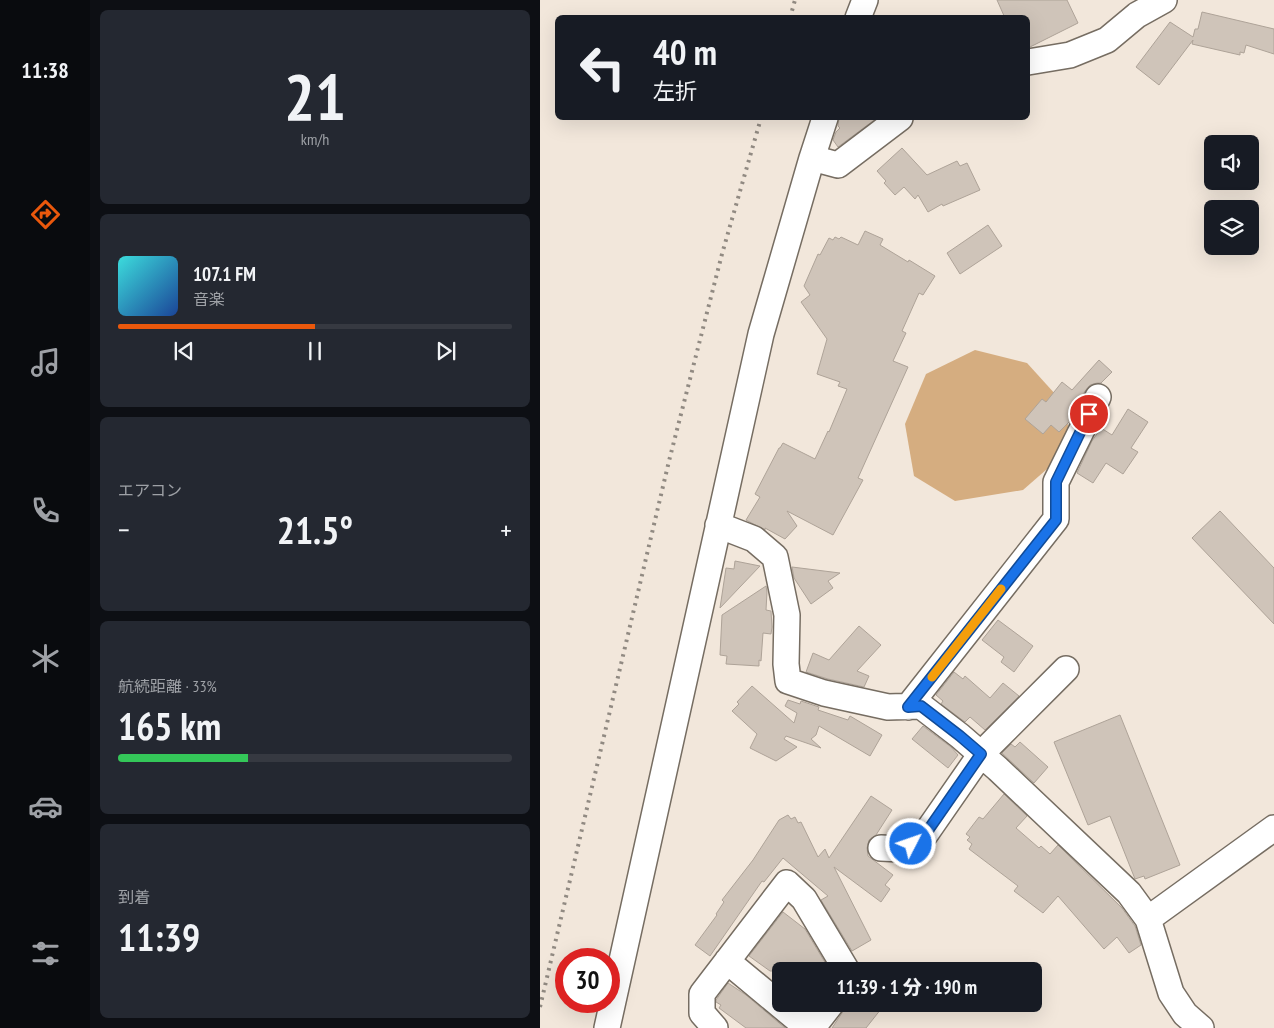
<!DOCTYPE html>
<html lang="ja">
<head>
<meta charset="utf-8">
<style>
  body { margin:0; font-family:"PT Sans Narrow","Noto Sans JP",sans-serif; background:#242831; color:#f1f3f6; height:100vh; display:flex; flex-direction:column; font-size:19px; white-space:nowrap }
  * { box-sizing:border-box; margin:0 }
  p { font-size:16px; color:#9ea1a6 }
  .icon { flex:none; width:28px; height:28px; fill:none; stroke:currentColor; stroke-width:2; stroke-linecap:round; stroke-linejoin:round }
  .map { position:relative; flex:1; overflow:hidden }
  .sheet { display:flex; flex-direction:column; gap:10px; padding:10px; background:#0d0f14; width:450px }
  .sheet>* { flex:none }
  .top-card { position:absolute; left:15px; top:15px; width:475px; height:105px; border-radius:8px; box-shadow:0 5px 20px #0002; background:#171b24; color:#f1f3f6; overflow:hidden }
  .tools { position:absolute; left:664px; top:135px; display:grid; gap:10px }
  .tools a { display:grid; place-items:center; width:55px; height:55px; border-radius:8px; background:#171b24; box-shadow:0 5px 20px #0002; font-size:25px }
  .speed { position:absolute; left:15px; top:948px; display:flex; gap:10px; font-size:25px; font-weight:700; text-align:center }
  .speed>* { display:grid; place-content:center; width:65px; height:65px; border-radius:50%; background:#171b24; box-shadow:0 5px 20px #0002; line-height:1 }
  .speed .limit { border:8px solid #d22; background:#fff; color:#111 }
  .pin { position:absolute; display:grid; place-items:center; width:42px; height:42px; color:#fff; margin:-21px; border:2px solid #fff; border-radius:50%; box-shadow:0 1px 5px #0007 }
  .me { position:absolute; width:55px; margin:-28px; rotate:49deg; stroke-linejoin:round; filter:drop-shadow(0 0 4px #0008) }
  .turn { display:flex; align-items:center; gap:18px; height:105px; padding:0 15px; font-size:22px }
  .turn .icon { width:65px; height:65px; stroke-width:2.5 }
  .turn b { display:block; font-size:35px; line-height:42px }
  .big { font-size:38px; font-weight:800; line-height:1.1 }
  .sheet .widget { flex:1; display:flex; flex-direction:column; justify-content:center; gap:8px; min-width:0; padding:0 18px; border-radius:8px; background:#242831 }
  .sheet .dial { align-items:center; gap:0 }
  .dial b { font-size:65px; line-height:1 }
  .song { display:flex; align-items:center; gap:15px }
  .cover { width:60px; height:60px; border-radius:8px; background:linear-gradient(135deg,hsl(180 70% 55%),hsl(220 70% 35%)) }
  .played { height:5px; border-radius:2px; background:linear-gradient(90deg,#ea580c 50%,#363941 50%) }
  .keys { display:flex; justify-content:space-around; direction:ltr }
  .heat { display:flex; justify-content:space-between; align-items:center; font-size:28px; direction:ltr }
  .charge { height:8px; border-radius:4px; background:linear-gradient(90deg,#34c759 33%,#363941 0) }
  .trip { position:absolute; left:232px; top:962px; width:270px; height:50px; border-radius:8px; background:#171b24; box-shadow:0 5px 20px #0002; font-weight:800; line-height:50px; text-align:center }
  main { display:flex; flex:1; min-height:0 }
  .tab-bar { display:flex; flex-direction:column; width:90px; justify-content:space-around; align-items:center; background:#090b0e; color:#9ea1a6 }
  .tab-bar .icon { width:35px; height:35px }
  .tab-bar .active { color:#ea580c }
  .tab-bar b { font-size:22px; color:#f1f3f6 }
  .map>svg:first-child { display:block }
  .forest { fill:#d5ad80 }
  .building { fill:#cfc4b9; stroke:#aea398 }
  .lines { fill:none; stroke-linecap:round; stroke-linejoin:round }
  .minor-casing { stroke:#766d62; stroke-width:28 }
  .minor { stroke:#fff; stroke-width:25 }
  .rail { stroke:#918a82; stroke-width:4; stroke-dasharray:2.5 5; stroke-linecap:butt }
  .route-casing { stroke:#114b97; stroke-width:12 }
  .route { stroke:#1a73e8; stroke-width:9 }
  .slow { stroke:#f59e0b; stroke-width:9 }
</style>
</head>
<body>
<main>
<nav class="tab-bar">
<b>11:38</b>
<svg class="icon active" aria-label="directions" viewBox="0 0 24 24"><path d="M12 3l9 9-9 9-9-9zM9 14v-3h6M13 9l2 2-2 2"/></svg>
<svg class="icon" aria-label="music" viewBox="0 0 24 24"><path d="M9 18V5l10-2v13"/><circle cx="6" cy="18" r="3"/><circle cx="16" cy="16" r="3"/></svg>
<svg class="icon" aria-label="phone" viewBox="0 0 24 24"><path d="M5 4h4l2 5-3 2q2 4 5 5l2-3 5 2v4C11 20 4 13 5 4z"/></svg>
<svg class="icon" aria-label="climate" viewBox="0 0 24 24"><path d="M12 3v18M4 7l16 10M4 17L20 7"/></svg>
<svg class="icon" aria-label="car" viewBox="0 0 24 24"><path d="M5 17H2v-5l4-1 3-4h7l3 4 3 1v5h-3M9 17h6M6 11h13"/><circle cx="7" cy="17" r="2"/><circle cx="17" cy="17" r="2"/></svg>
<svg class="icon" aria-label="filters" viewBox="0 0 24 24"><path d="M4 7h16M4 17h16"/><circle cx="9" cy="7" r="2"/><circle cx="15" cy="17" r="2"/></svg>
</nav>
<section class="sheet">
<div class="widget dial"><b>21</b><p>km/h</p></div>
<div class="widget">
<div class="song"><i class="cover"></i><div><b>107.1 FM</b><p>音楽</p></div></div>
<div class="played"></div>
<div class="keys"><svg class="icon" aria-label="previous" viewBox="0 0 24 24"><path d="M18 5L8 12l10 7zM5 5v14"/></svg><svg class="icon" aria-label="pause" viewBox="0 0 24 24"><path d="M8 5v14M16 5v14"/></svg><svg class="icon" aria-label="next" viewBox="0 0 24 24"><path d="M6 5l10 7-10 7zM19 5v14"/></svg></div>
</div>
<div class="widget"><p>エアコン</p>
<div class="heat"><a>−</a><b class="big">21.5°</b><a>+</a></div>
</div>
<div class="widget"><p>航続距離 · 33%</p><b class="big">165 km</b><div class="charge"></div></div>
<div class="widget"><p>到着</p><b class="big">11:39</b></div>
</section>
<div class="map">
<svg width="734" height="1028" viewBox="0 0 734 1028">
  <rect width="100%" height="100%" fill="#f2e7db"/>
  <path class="forest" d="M435,350L487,363L526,406L530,449L483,490L415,501L374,476L365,424L386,374Z"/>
  <path class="building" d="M457,0H527L538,23L488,48V18H465Z
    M662,12L734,29V54L706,45L704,53L700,52V55L652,44L653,40L619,85L596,67L630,22L653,37L655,29H658Z
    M299,118H337L298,147L293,140L296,132L300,128L298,126Z
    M362,148L387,175L417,161L420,166L427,163L440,190L403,206L402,204L388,212L378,195L375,199L364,187L355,195L344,183L346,181L337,171Z
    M448,225L462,246L420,274L407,253Z
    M325,231L343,239L340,245L368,262L369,260L395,276L383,295L379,293L362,331L366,333L353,361L368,367L318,478L323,480L293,535L247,511L257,526L245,539L225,528V530L206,520L220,497L215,494L239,448H240L243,443L275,459L288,431L289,432L307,389L298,386L300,382L277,374L287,339L261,302L270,295L264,286L278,254L280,255L289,238L293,240L295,237L299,239L301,237L318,245Z
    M559,360L572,372L561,383H557L550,385L545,391L530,421L519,432L511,425L503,434L485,419L502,399L506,402L522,382L532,390Z
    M588,409L608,422L591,448L598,452L583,474L566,463L553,483L537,473L552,441L561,428L572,435Z
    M680,511L734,568V624L652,538Z
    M195,561L220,566L180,608L186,568L194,569Z
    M252,567L300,573L288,581L293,588L271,604L254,578Z
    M226,586L227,592L226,610L231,611L232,627L231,634L223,633L221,661L219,660V666L186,664L187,656L180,655L182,615Z
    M458,620L493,646L474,672L461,662L464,657L442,640Z
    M319,626L341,645L317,671L329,676L324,687L288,679L266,672L273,653L289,660Z
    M414,672L423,679L425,676L450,698L463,683L479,696L445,730L430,717L425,722L401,704L403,701L396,695Z
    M212,686L254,723L257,713L245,706L248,700L260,704L261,701L279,707L278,710L308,720L310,716L342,735L330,756L279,726L276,735L271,739L281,748L246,736L244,739L257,747L236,761L210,748L217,734L192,711L199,704L197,702Z
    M580,715L640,865L605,879L604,876L595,879L570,816L548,825L514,742Z
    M383,726L411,747L418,755L408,768L372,739Z
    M480,742L508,767L494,783L462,753L471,744L475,747Z
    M464,794L487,816L476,828L499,848L501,846L510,854L518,845L582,908L595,926L601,945L589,953L577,937L564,949L518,896L503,913L474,891L478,886L429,849L432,844L427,840L430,837L426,834L439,817L443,819Z
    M331,796L352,810L336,835L329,840L327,848L328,856L353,875L345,885L350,889L341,902L294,867L331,940L312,951L281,900L288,896L243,858L224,882L222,881L170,956L155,945L177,915L176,914L184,902L182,900L213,860L239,820L248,815L251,819L255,817L258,823L261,822L278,857L285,849L289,858Z
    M243,912L265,929L286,964L271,971H230L209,956Z
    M188,983L206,995L245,1028H206L179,1008L181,1005L176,1002V1000Z
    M308,1004H345L326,1028H292Z"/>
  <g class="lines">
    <defs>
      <path id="minor" d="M318,18L325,0
        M488,62L530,55L567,40L597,15L624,0
        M272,158L298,165L360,118
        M178,525L214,539L235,557L247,615L246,664L248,681L284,693L348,707L381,706L420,736L458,769L589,893L608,919L631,993L645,1014L661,1028
        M368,707L516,519V482L558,397
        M341,848L361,849L382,839L441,754L526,669
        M608,919L734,828
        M187,961L263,1024L277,1022L291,1004
        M67,1028L221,334L272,158L285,118
        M175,1028L162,1013V994L247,883L264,899L307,971"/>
    </defs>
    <use href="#minor" class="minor-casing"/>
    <use href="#minor" class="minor"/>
    <path class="rail" d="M250,18L255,0
      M0,1007L129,461L182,254L221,118"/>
  </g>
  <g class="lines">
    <defs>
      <path id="route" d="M371,844L382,839L441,754L420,736L381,706L368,707L516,520V482L549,414"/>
    </defs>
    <use href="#route" class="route-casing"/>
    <use href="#route" class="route"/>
    <path class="slow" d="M392,677L461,589"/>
  </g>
</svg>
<div class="tools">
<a><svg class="icon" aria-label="sound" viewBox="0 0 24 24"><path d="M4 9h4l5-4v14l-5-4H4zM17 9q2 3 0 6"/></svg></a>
<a><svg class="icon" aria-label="layers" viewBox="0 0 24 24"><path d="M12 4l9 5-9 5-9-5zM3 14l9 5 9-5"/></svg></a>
</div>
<div class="speed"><div class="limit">30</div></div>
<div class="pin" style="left:549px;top:414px;background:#d93025"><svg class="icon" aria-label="arrive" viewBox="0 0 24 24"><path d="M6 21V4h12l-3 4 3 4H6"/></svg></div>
<svg class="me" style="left:371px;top:844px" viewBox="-20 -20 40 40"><circle r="17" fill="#1a73e8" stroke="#fff" stroke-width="3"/><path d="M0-11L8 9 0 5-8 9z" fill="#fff"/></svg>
<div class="trip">11:39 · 1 分 · 190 m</div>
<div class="top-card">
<div class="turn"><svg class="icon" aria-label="left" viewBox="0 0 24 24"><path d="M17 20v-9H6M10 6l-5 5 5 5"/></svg><div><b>40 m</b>左折</div></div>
</div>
</div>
</main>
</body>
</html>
